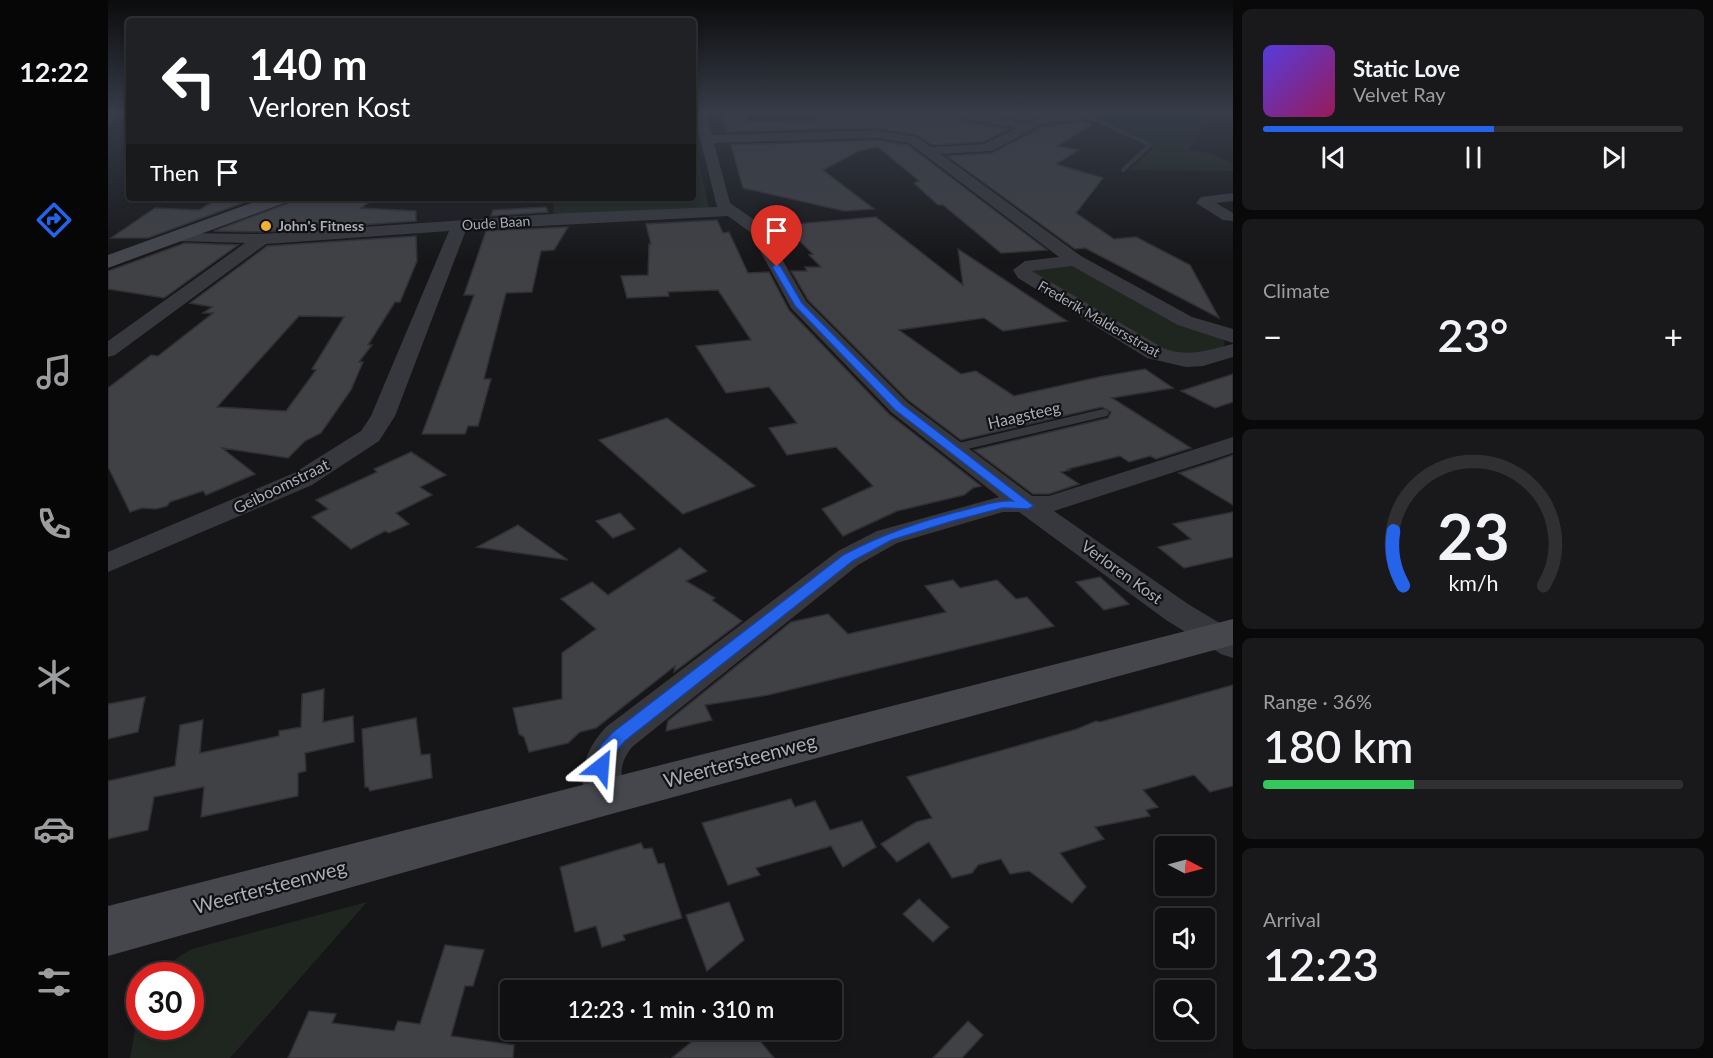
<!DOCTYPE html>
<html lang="en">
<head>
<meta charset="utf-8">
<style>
  body { margin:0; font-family:Lato,sans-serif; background:#19191b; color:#f1f3f6; height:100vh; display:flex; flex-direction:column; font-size:22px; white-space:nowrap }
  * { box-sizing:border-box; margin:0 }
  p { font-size:20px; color:#9c9d9f }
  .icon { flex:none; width:33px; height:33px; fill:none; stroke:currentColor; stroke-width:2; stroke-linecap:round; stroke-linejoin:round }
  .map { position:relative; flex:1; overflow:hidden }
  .drawer { display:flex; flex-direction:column; gap:9px; padding:9px; background:#09090a; width:480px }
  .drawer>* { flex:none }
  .top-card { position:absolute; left:18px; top:18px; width:570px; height:183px; border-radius:6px; box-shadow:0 3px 9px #0003,0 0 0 2px #303032; background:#202124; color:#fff; overflow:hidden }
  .needle { width:39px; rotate:96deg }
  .fabs { position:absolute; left:1047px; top:836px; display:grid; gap:12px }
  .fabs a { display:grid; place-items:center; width:60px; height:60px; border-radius:6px; background:#101012; box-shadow:0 3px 9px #0003,0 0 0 2px #303032; font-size:30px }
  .speed { position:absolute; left:18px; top:962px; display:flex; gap:12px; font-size:30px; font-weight:700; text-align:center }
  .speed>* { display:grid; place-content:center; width:78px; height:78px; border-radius:50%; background:#101012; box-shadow:0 3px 9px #0003,0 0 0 2px #303032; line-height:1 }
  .speed .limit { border:9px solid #d22; background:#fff; color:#111 }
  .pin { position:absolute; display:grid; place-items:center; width:51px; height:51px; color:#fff; margin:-62px -26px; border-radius:50% 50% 50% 0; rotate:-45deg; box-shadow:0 0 6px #0007 }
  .pin .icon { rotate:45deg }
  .me { position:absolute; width:66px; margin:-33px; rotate:28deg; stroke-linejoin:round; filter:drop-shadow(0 0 4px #0008) }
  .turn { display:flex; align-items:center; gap:21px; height:126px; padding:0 24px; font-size:27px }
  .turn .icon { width:78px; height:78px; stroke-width:2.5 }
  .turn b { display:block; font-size:42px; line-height:51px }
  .then { display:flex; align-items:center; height:57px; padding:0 24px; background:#0003; gap:12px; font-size:22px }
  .big { font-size:45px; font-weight:600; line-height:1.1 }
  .drawer .tile { flex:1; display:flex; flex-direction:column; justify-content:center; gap:9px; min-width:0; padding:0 21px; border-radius:9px; background:#19191b }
  .drawer .dial { align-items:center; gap:0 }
  .dial svg { height:156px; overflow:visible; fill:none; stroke:#303032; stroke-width:7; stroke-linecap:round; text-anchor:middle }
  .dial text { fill:#f1f3f6; stroke:none }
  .song { display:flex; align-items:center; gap:18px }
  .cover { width:72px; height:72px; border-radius:9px; background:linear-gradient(135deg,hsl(250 70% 55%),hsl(330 70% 35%)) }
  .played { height:6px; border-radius:3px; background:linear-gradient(90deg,#2563eb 55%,#303032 55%) }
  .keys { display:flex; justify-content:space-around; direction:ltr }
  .heat { display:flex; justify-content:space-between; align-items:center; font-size:33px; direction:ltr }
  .charge { height:9px; border-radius:4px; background:linear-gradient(90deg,#34c759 36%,#303032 0) }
  .trip { position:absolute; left:392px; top:980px; width:342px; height:60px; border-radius:6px; background:#101012; box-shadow:0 3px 9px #0003,0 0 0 2px #303032; font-weight:600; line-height:60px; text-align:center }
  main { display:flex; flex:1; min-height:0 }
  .menu { display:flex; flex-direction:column; width:108px; justify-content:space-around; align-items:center; background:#060607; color:#9c9d9f }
  .menu .icon { width:42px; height:42px }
  .menu .on { color:#2563eb }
  .menu b { font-size:27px; color:#f1f3f6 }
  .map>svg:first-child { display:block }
  .green { fill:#1e261f }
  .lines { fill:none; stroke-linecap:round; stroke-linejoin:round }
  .stream { stroke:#2c353c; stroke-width:4 }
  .building { fill:#404145; stroke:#303034; stroke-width:1.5; fill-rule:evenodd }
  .lane { fill:#37383d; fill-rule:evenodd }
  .street { fill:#37383d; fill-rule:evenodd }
  .secondary { fill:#45474d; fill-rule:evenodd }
  .route { fill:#2563eb; stroke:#184099; stroke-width:1.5 }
  .poi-dot { fill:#f2b134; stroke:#111113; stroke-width:2 }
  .labels { text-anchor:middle; stroke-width:4.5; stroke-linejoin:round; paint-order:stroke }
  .far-street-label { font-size:14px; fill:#a8adb8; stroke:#111113 }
  .far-poi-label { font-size:14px; font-weight:bold; fill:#a8adb8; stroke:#111113; text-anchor:start }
  .street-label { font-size:16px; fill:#a8adb8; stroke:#111113 }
  .near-street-label { font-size:20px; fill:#a8adb8; stroke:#111113 }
</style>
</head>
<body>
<main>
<nav class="menu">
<b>12:22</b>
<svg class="icon on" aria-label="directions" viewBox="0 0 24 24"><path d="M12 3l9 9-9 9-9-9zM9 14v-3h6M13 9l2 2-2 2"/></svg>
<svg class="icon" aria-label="music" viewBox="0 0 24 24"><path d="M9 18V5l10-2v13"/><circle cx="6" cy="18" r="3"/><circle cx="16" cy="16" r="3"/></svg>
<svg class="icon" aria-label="phone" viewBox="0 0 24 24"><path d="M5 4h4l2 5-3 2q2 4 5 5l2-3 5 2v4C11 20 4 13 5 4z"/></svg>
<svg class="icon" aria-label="climate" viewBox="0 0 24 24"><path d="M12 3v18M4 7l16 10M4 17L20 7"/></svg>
<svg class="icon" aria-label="car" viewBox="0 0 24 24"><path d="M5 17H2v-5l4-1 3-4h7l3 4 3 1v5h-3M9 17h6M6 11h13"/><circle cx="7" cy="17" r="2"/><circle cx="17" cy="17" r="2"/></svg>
<svg class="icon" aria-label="filters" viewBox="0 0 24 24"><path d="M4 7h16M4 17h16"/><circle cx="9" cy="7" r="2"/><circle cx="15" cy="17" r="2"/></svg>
</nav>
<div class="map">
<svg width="1125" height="1058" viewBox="0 0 1125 1058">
  <rect width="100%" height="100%" fill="#161618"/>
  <path class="green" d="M977,113H1104L1081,150L1101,153L1125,163V171L1020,170L1044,150L1045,145Z
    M585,134L601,208L445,215L446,198H585Z
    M948,264L970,267L1110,337L1117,341L1116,346L1084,357L1071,358L926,274L923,270Z
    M259,902L122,1058H22L31,1008L32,1026H82V975H48L73,955L84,949Z"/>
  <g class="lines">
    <path class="stream" d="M974,113L1042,145L1015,170
      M0,120L8,113"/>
  </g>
  <path class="building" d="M780,113H844L859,122L901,129L875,142L824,145L809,135L768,128L619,132L614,119V116L637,115L641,122L709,121L704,114Z
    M875,113H942L918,121Z
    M975,121L983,125L949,146L971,150L948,164L995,178L968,213L1006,239L1028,237L1082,265L1111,318L977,248L967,249L839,156L884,153L936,126Z
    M768,140L800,145L939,250L893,253L835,205H830L806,183L811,181L770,147L751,151L715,170L766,209L736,211L635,188L623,145Z
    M111,198L146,199L40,238H3L47,208L91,210Z
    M193,198H262L256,202L260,203L253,208L308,211V221L154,232L106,231Z
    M438,207L440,212L383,216L385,210Z
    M768,217L855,285L850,249L959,321L895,331L876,318L791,330L853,374L868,371L906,396L991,377L1037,369L1065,388L1004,398L1083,448L1048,459L1042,456L1021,462L1012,456L960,469L962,470L953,472L971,484L941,494H925L866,450L1000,418L1003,412L994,407L853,440L800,400L700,300L683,271H699L697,267H713L701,255L705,254L675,225Z
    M609,220L615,233L621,232L640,273L661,272L681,310L781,414L873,486L865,488L856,495L789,511L735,536L714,509L765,486L728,447L679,455L661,428L689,423L661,387L618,393L588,346L643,340L610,290L560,292L561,296L519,298L513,276L540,275L541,244H543L538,224Z
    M460,227L446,250L433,251L424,292L398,293L376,379H383L370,426H360L357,434H314L366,295H356L378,231Z
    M308,236L309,261L292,302H287L260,345H264L251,362H255L243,390L213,433L197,441L180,458L114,448L147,474L98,495L95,491L62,502L59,506L48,509L34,508L22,512L0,467V388L43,355L50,356L105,313H95L104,307L82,303L159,246ZM191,316L236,317L204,369L208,370L178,411L109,407Z
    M77,243L130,245L56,298L0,289V271Z
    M1125,374V402L1107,408L1073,391Z
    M559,418L623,467L647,486L575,514L491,440Z
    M303,452L338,475L312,487L324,495L288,513L301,524L281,533L277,531L243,549L204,517L220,509L208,500L269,472L266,469Z
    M1125,455V505L1071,473L1105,462Z
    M1125,512V557L1076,568L1050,547L1083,539L1065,524Z
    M512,513L527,529L505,538L488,521Z
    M410,525L460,560L369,547Z
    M572,548L599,571L578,581L607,598L604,600L634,621L566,672L567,666L488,728L472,732L460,743L421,752L416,737L411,734L405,708L454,699V653L488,629L453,599L484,582L500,595Z
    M992,577L1021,604L996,610L968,582Z
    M845,580L852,588L889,580L908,599L919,597L946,626L660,695L597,705L604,720L558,731L560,721L683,622L720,614L740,634L838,612L817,586Z
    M1125,685V786L1102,792L1086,775L1035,790L1050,807L1038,810L1042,816L987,827L996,839L952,853L978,887L964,903L921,871L902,874L893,859L870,865L864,873L844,878L821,842L789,862L773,844L808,822L824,818L799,777L969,729L988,721L992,722Z
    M216,689L215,722L245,716L246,742L197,753L198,771L190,773V796L93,817L96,787L46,797L40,830L0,839V781L67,766L72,725L95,720L92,753L171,736V731L193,727L194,694Z
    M37,697L30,732L0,739V704Z
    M308,718L313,755L322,754L324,778L262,791L260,787H257L254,729Z
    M683,799L687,807L707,801L722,830L754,821L768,847L735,867L723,846L648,868L652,875L620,885L594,823Z
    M533,843L536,849L544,848L550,864L556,863L574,918L515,935L517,940L494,947L488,926L467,932L452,867Z
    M811,899L841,927L825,942L795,914Z
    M621,902L636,940L599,971L578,915Z
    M337,945L376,950L365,986H357L343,1036L406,1045L405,1058H180L201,1011L228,1014L224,1023L286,1031L290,1021L312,1024Z
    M860,1021L875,1035L854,1058H825Z
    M599,1029H642L666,1058H564Z"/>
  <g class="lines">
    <path class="lane" d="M995,409L999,410L1001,413L999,416L843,453L836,449L838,446Z"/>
    <path class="street" d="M586,113H598L604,135L768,130L809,137L823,147L876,144L908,128L859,120L846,113H861L918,123L944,115H976L978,117L972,120L935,124L884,151L833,154L973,256L1084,317L1125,329V343L1070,325L964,266L924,271L1055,348C1081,358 1099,350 1125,344V357L1095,366L1078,367L1039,358L910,278L905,270L917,261L951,257L801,143L768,138L606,143L622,203L655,226L698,301L799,402L924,496H941L1125,437V453L946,511L1080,604L1125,631V658L1113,654L1058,620L911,512H895L789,543L750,565L524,747C503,773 522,785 510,809L496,813L482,809C467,778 476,751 498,727L730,551L769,531L891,497L783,412L683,308L642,232L620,216L358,230L287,416L271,441L204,485L0,572V552L186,473L253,431L263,416L341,231L158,244L7,355L0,357V341L137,243L72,241L64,236L66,233L154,234L460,213L609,207Z
      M1125,193V201L1108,203L1125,213V221L1115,220L1088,203L1093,197Z"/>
    <path class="secondary" d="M157,198H182L179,202L0,268V255Z
      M1125,619V645L496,816L0,956V906Z"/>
  </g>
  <linearGradient id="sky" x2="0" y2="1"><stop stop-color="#0c0c0d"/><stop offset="0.43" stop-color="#363c48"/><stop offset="1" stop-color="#363c48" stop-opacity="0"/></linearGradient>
  <rect width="1125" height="261" fill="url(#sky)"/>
  <path class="route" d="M666,265H672L694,303L795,405L926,506L920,509L895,508L845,521L784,540L745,561L517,741L507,753L500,773L493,775L487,773L484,767L493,745L505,732L735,555C776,533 815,520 860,509C875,505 890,500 905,501L787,410L687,306L664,267Z"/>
  <circle class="poi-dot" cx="158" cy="226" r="6"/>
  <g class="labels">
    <g class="far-street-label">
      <text transform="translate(388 223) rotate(-4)" y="5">Oude Baan</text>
      <text transform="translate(991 319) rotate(30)" y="5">Frederik Maldersstraat</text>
    </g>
    <g class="far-poi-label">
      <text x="170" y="231">John's Fitness</text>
    </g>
    <g class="street-label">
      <text transform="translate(916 415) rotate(-13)" y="6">Haagsteeg</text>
      <text transform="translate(173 486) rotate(-26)" y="6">Geiboomstraat</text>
      <text transform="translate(1014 572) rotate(36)" y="6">Verloren Kost</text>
    </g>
    <g class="near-street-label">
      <text transform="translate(632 761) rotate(-15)" y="7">Weertersteenweg</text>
      <text transform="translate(162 887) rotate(-15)" y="7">Weertersteenweg</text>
    </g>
  </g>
</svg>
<div class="fabs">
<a><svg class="needle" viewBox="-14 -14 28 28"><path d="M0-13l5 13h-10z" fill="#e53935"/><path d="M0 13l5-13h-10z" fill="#9c9d9f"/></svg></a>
<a><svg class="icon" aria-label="sound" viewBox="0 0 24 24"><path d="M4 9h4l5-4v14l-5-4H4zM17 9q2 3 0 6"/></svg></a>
<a><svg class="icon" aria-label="search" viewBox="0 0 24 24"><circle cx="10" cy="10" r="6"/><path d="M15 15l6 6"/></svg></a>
</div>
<div class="speed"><div class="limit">30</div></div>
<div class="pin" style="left:669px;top:267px;background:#d93025"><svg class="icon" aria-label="arrive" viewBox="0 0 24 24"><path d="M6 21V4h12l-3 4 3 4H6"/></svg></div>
<svg class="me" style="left:493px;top:767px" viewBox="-20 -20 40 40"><path d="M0-17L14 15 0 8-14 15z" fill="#2563eb" stroke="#fff" stroke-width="4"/></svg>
<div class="trip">12:23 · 1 min · 310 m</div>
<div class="top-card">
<div class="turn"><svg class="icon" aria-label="left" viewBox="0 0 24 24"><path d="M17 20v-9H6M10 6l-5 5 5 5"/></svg><div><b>140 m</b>Verloren Kost</div></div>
<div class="then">Then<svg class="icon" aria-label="arrive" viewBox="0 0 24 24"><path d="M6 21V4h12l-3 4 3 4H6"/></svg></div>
</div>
</div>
<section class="drawer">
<div class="tile">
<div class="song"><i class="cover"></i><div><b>Static Love</b><p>Velvet Ray</p></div></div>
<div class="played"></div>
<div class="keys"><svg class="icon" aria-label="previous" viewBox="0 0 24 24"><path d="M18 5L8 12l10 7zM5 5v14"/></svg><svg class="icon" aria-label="pause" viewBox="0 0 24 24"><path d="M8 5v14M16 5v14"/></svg><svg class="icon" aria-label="next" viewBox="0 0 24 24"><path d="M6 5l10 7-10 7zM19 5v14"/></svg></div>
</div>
<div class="tile"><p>Climate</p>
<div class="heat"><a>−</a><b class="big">23°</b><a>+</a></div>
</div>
<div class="tile dial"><svg viewBox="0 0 100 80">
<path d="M14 69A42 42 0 1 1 86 69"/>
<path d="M14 69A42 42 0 0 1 9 41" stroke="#2563eb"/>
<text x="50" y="56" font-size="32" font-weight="700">23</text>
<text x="50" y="72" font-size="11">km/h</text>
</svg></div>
<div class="tile"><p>Range · 36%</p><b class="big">180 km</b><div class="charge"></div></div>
<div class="tile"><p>Arrival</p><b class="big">12:23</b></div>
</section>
</main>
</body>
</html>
